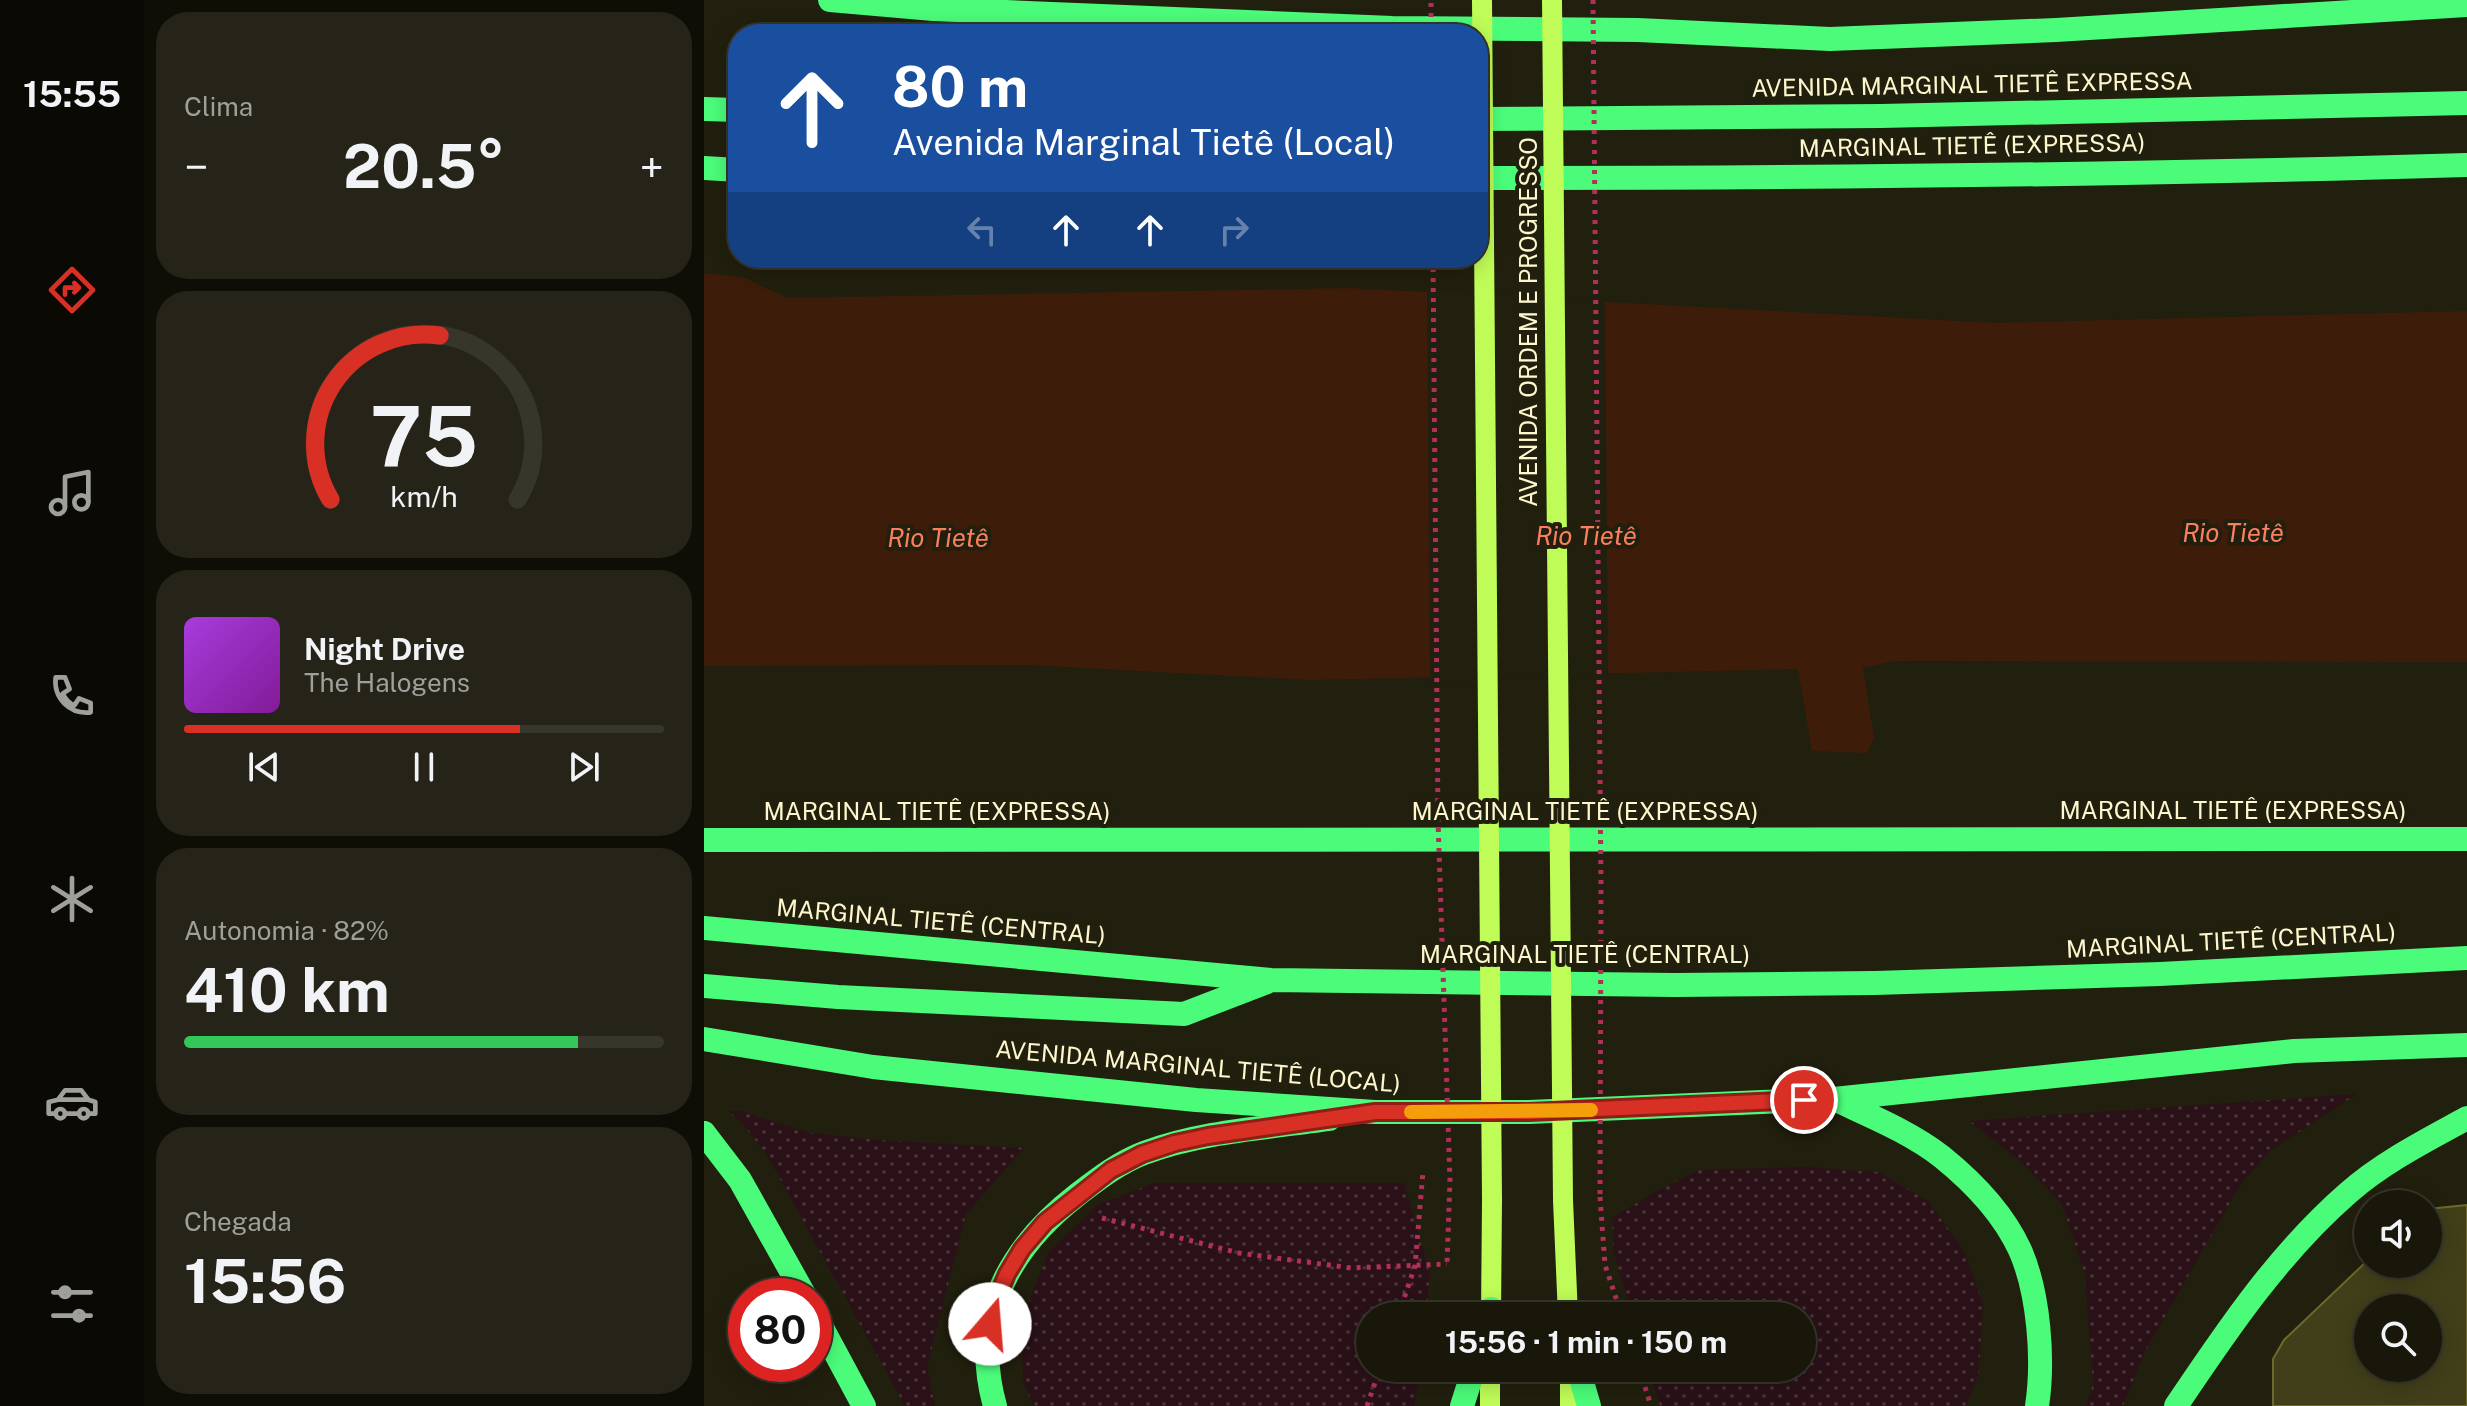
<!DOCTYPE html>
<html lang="pt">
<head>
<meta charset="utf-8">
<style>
  body { margin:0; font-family:"Public Sans",sans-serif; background:#262418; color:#f1f3f6; height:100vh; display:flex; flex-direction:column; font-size:30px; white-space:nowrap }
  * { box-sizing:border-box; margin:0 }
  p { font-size:26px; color:#9f9f9c }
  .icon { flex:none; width:44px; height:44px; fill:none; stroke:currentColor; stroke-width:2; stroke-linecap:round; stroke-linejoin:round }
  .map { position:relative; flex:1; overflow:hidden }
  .sheet { display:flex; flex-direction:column; gap:12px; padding:12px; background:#0e0d06; width:560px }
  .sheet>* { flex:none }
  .guide { position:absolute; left:24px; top:24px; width:760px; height:244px; border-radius:32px; box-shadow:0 4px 20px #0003,0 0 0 2px #37362b; background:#1a4fa0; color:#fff; overflow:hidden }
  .tools { position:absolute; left:1650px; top:1190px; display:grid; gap:16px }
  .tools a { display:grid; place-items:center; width:88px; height:88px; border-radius:50%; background:#19170a; box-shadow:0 4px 20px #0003,0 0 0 2px #37362b; font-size:40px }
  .speed { position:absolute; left:24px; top:1278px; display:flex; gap:16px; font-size:40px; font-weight:700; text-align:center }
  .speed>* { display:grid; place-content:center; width:104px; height:104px; border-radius:50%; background:#19170a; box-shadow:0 4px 20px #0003,0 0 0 2px #37362b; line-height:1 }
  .speed .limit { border:12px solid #d22; background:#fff; color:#111 }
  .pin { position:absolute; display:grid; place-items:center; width:68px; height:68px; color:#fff; margin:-34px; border:4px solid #fff; border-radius:50%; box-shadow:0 2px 8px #0007 }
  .me { position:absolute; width:88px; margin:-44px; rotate:18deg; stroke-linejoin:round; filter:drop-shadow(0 0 6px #0008) }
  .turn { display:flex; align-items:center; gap:28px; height:168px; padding:0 32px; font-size:36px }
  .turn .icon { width:104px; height:104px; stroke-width:2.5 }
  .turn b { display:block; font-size:56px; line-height:68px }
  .lanes { display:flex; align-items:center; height:76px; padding:0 32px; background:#0003; justify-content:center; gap:40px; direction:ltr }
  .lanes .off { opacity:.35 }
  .big { font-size:60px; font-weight:700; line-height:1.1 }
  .sheet .widget { flex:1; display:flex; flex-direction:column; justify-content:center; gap:12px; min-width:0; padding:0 28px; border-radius:32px; background:#262418 }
  .sheet .dial { align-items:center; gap:0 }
  .dial svg { height:208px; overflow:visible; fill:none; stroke:#37362b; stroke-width:7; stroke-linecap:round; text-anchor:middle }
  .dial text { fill:#f1f3f6; stroke:none }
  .song { display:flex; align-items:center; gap:24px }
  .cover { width:96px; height:96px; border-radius:12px; background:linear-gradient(135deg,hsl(280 70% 55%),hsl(290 70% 35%)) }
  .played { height:8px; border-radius:4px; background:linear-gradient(90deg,#d93025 70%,#37362b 70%) }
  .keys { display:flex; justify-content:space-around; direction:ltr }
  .heat { display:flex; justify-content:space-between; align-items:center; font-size:44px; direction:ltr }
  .charge { height:12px; border-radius:6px; background:linear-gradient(90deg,#34c759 82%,#37362b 0) }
  .trip { position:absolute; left:652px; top:1302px; width:460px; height:80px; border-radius:40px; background:#19170a; box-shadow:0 4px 20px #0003,0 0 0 2px #37362b; font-weight:700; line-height:80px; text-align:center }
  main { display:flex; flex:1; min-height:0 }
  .menu { display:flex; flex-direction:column; width:144px; justify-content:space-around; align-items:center; background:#0a0904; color:#9f9f9c }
  .menu .icon { width:56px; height:56px }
  .menu .current { color:#d93025 }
  .menu b { font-size:36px; color:#f1f3f6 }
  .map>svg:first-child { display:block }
  .grass { fill:url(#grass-dots) }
  .water { fill:#3d1d0a }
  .pier { fill:#211f0d }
  .building { fill:#413f1a; stroke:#6d692c; stroke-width:2; fill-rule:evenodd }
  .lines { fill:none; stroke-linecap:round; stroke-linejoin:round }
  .path { stroke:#b03059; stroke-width:5; stroke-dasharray:4 6; stroke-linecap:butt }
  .major { stroke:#bffc57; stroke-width:20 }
  .highway { stroke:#4bfc7a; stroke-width:24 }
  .path-bridge { stroke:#b03059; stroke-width:5; stroke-dasharray:4 6; stroke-linecap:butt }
  .major-bridge { stroke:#bffc57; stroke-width:20 }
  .route-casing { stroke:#8d1f18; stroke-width:20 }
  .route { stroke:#d93025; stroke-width:14 }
  .slow { stroke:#f59e0b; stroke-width:14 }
  .labels { text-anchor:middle; stroke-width:8; stroke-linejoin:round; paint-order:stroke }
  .street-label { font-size:24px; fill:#fef7ce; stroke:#211f0d }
  .water-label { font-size:26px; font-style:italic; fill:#fc7e5e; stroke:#211f0d }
</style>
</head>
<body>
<main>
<nav class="menu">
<b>15:55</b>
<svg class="icon current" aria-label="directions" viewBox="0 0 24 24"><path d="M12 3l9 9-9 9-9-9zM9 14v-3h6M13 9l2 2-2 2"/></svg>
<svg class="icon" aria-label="music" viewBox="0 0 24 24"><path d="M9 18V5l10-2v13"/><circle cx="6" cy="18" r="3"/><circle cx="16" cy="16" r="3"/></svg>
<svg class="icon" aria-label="phone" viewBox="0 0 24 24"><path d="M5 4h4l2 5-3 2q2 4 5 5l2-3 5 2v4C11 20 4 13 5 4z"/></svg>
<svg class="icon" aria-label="climate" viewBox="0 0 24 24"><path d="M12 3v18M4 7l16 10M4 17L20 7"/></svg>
<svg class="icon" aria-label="car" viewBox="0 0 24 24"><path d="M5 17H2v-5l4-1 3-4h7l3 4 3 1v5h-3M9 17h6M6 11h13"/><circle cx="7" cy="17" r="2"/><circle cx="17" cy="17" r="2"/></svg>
<svg class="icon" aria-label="filters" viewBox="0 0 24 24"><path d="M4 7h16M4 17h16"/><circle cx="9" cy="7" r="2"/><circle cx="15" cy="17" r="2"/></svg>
</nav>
<section class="sheet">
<div class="widget"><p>Clima</p>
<div class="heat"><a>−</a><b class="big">20.5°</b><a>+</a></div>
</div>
<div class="widget dial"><svg viewBox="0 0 100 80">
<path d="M14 69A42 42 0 1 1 86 69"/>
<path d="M14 69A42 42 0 0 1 56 6" stroke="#d93025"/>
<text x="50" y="56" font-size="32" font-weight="700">75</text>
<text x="50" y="72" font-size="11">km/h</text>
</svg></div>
<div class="widget">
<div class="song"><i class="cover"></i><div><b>Night Drive</b><p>The Halogens</p></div></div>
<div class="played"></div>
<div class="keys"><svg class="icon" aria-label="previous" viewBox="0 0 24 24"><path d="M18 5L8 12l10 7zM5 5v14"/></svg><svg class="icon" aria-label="pause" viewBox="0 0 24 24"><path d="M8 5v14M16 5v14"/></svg><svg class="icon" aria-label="next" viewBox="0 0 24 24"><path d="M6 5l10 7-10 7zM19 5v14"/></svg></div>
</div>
<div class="widget"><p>Autonomia · 82%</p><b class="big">410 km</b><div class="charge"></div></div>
<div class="widget"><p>Chegada</p><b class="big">15:56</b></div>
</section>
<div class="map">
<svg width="1763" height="1406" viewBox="0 0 1763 1406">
  <defs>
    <pattern id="grass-dots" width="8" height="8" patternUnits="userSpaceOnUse" patternTransform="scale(2)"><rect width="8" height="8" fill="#2a1118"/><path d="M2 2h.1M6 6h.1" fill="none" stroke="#4a3438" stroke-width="1.8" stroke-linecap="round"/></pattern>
  </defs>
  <rect width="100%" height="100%" fill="#211f0d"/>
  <path class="grass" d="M1653,1094L1566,1151L1536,1185L1440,1353L1419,1406H1382L1389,1384L1381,1275L1358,1204L1313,1158L1265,1121Z
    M24,1111H36L107,1133L174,1140L320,1148L262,1214L223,1367L231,1406H201L64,1157L39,1124Z
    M1102,1167L1174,1172L1224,1201L1260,1251L1279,1304L1275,1372L1262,1406H956L944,1368H1098V1316H928L910,1254L908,1218L949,1193L995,1170Z
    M451,1183H700L726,1274L722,1316H666V1368H716L710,1406H329L319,1381L317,1321L344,1253L393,1205Z"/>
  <path class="water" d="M0,273L39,277L83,298L646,288L1291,323L1763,311V662L1189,661L1159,668L1170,738L1163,753L1108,751L1094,669L608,680L325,665L0,666Z"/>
  <path class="pier" d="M723,288L901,298L904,677L726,681Z"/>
  <path class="building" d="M1763,1205V1406H1569V1359L1580,1340L1664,1260V1264H1724V1209ZM1664,1308H1724V1368H1664Z"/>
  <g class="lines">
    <path class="path" d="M896,1197L901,1265L918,1316
      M398,1218L535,1253L647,1268L743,1264
      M694,1316L711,1266L719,1171
      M935,1368L947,1406
      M663,1406L676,1368"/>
    <path class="major" d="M859,1200L864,1316
      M787,1316L788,1200
      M866,1368V1406
      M786,1406V1368"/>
    <path class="highway" d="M126,0L229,9L688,28L934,30L1126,39L1352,30L1763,5
      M0,109L34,110
      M774,119L1177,116L1763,103
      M0,168L34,170
      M774,178C1104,178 1434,175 1763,165
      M0,840L1763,839
      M0,928L567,980L971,985L1171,983L1456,974L1763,958
      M0,986L134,997L480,1014L563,982
      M0,1039L169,1067L492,1100L671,1112H825L1130,1099L1590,1051L1763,1045
      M1130,1099C1166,1116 1206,1132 1238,1157C1269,1182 1299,1213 1316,1250C1335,1293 1340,1360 1333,1406
      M0,1133L36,1180L101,1296
      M110,1313L160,1406
      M785,1316L787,1309
      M874,1368L885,1406
      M291,1406C266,1318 305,1248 373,1195C394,1179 416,1162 440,1153C499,1131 564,1128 625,1119
      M758,1406L770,1368
      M1472,1406C1523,1330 1575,1253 1644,1193C1679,1162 1723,1140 1763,1118"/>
    <path class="path-bridge" d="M889,0L897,884L896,1197
      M727,3V34
      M729,258L734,820L746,1181L743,1264"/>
    <path class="major-bridge" d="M778,0L788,1200
      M848,0L859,1200"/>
  </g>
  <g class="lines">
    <defs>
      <path id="route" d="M286,1324L289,1307L303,1274L318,1249L341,1222L407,1170L438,1154L471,1143L504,1136L671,1112H825L1100,1100"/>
    </defs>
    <use href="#route" class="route-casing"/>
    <use href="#route" class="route"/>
    <path class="slow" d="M707,1112L887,1110"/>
  </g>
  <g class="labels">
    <g class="street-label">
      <text transform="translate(1268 85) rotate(-1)" y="8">AVENIDA MARGINAL TIETÊ EXPRESSA</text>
      <text transform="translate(1268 146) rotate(-1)" y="8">MARGINAL TIETÊ (EXPRESSA)</text>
      <text transform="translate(825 322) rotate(-90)" y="8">AVENIDA ORDEM E PROGRESSO</text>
      <text x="1529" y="819">MARGINAL TIETÊ (EXPRESSA)</text>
      <text x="233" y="820">MARGINAL TIETÊ (EXPRESSA)</text>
      <text x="881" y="820">MARGINAL TIETÊ (EXPRESSA)</text>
      <text transform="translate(237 922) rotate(5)" y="8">MARGINAL TIETÊ (CENTRAL)</text>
      <text transform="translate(1527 941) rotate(-3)" y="8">MARGINAL TIETÊ (CENTRAL)</text>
      <text x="881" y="963">MARGINAL TIETÊ (CENTRAL)</text>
      <text transform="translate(494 1067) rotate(5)" y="8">AVENIDA MARGINAL TIETÊ (LOCAL)</text>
    </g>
    <g class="water-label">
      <text x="1529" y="542">Rio Tietê</text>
      <text x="882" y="545">Rio Tietê</text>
      <text x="234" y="547">Rio Tietê</text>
    </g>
  </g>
</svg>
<div class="tools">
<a><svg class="icon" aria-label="sound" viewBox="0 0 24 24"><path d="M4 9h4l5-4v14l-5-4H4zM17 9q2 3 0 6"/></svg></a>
<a><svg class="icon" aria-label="search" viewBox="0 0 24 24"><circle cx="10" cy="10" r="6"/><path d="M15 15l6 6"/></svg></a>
</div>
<div class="speed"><div class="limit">80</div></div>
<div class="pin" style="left:1100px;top:1100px;background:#d93025"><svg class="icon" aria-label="arrive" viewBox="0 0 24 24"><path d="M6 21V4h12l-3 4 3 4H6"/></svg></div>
<svg class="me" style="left:286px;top:1324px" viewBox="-20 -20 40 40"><circle r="19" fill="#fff"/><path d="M0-13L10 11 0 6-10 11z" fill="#d93025"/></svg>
<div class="trip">15:56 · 1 min · 150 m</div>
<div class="guide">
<div class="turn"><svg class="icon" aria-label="ahead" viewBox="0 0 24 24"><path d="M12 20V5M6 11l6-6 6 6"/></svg><div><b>80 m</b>Avenida Marginal Tietê (Local)</div></div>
<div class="lanes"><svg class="icon off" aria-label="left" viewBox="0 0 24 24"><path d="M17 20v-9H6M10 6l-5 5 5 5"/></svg><svg class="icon" aria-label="ahead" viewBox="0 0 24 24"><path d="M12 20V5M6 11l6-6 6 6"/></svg><svg class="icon" aria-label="ahead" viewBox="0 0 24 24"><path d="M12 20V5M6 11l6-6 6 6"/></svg><svg class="icon off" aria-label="right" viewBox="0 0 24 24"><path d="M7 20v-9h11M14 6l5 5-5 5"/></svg></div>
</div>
</div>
</main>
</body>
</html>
